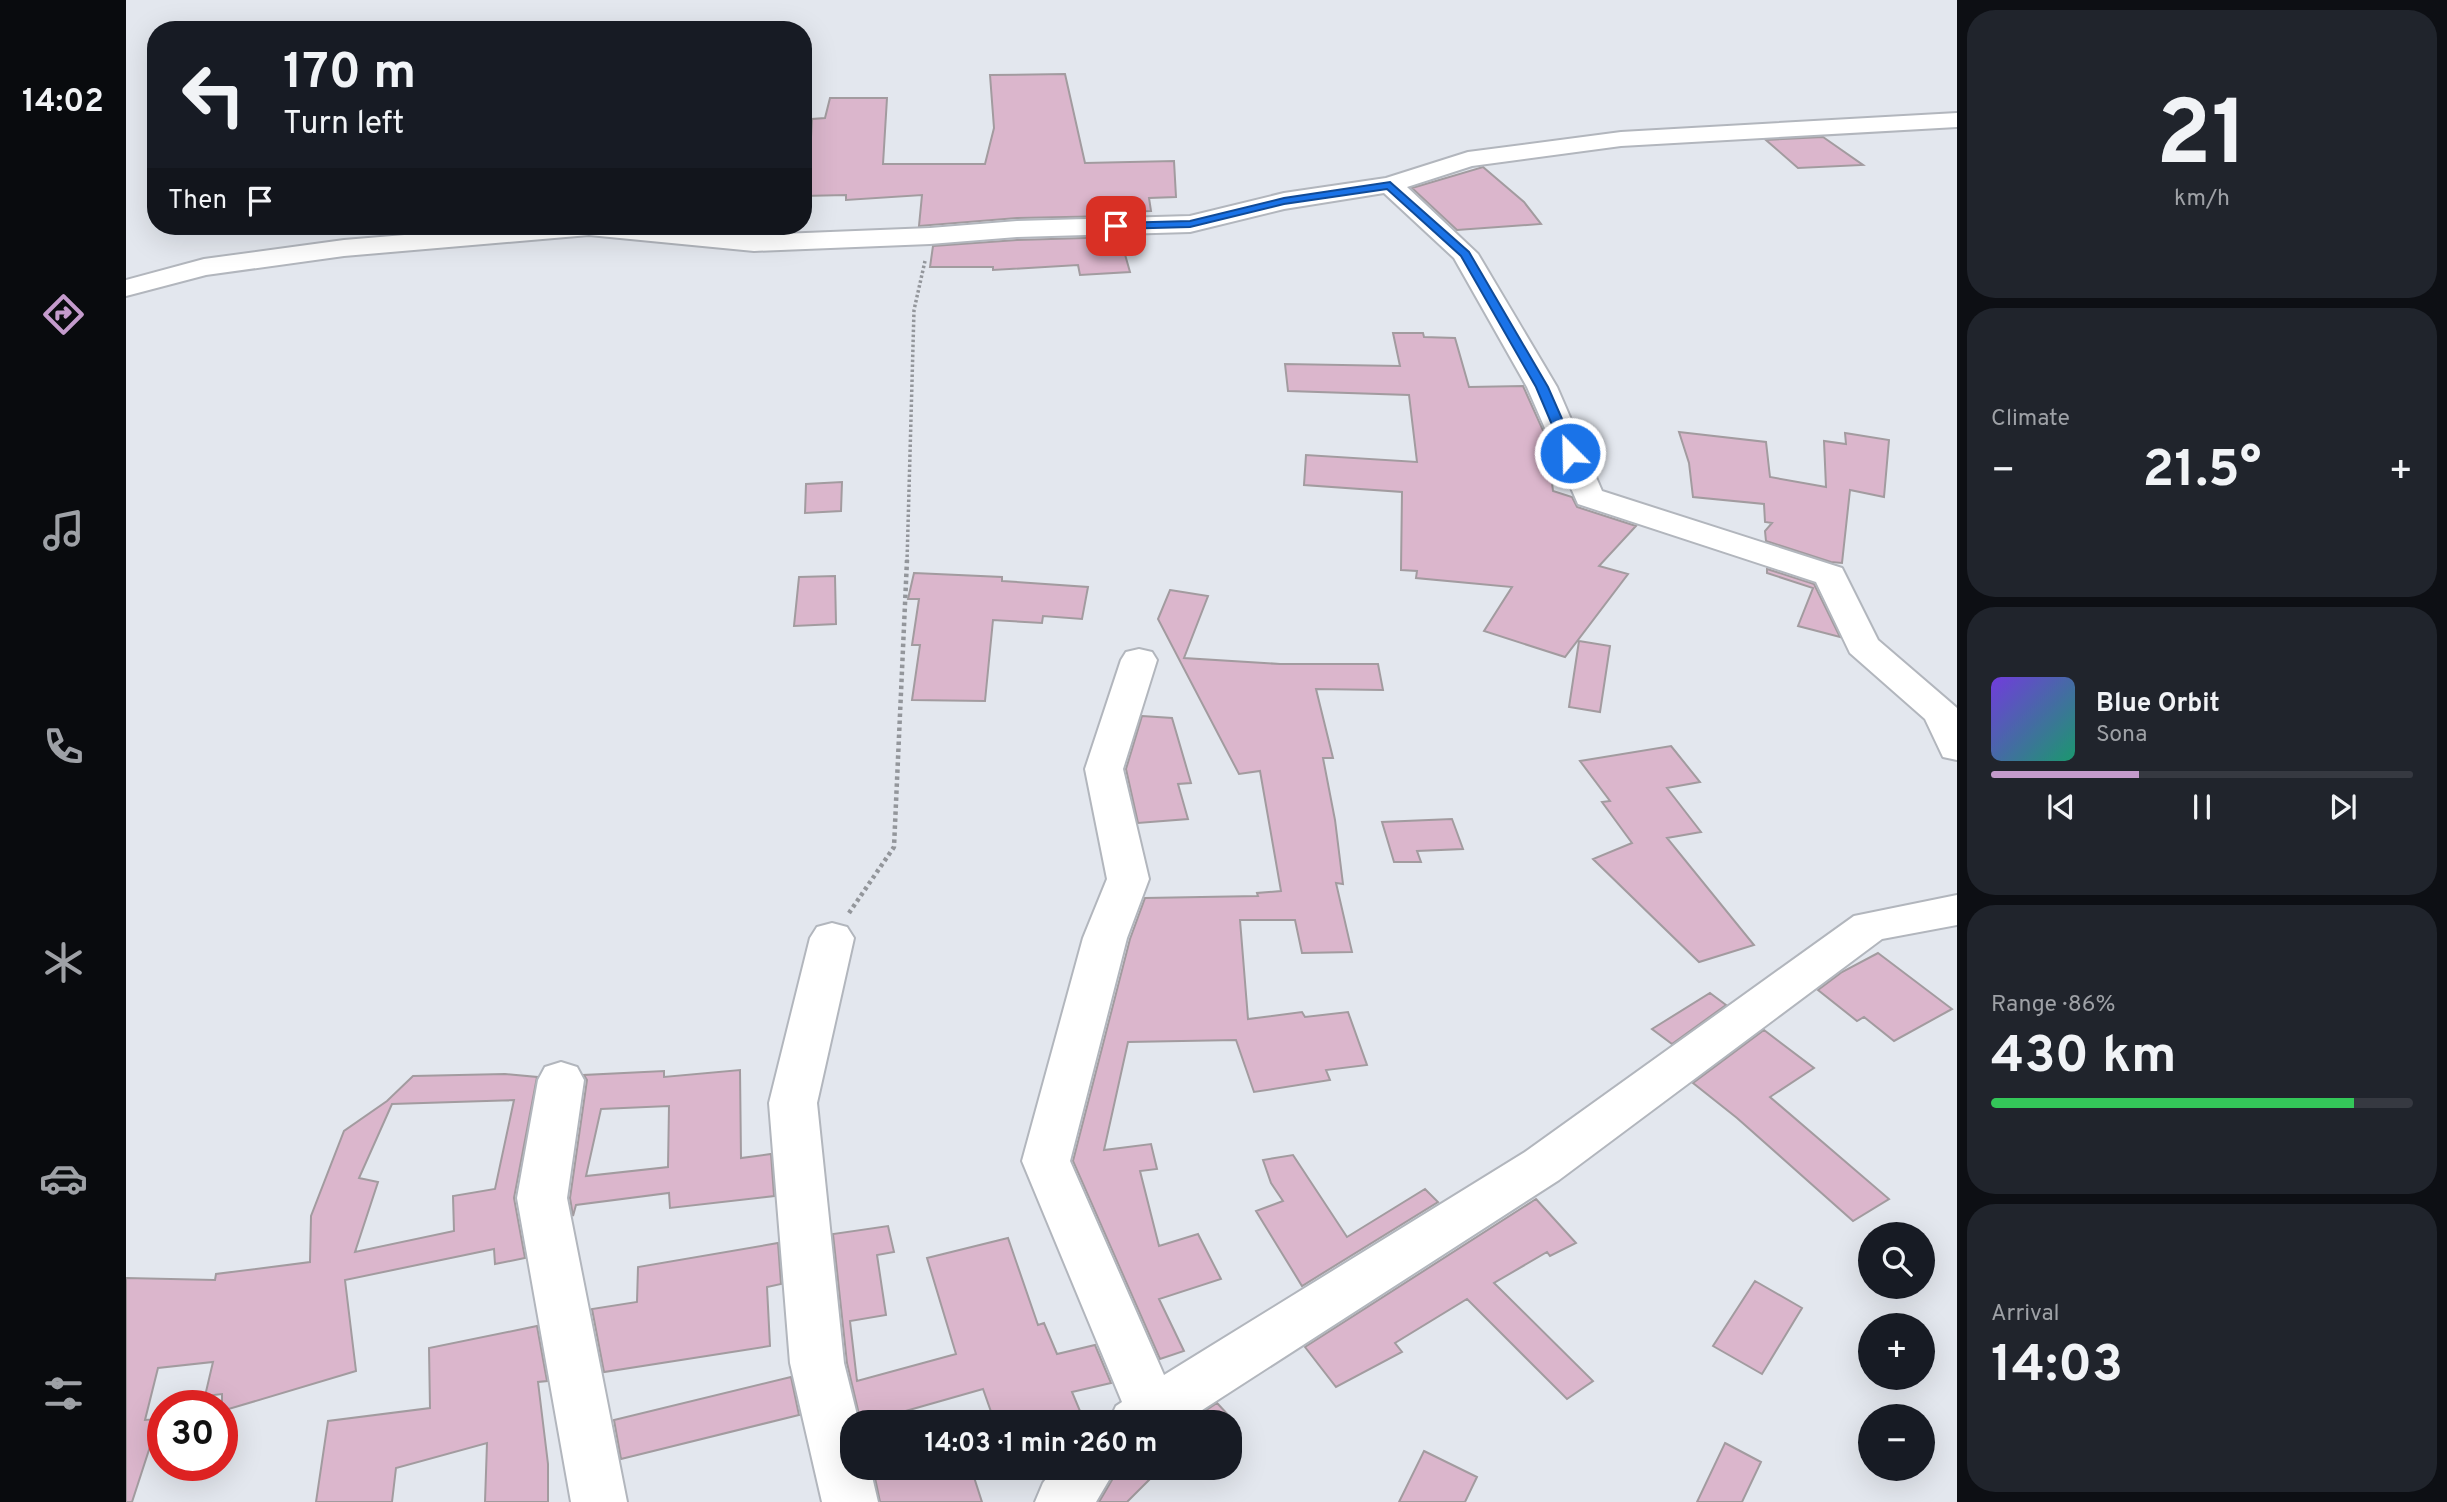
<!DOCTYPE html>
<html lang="en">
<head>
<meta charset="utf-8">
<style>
  body { margin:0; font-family:Overpass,sans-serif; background:#20242c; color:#f1f3f6; height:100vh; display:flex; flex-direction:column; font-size:26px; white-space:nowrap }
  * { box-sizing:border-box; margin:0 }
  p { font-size:23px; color:#9ea1a6 }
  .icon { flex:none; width:38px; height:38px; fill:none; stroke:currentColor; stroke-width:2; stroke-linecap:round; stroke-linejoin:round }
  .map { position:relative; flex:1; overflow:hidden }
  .details { display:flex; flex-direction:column; gap:10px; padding:10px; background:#0d0f14; width:490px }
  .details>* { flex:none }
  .top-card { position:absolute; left:21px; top:21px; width:665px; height:214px; border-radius:28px; box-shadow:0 7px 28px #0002; background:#171b24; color:#f1f3f6; overflow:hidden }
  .fabs { position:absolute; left:1732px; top:1222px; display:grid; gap:14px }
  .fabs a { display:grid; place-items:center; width:77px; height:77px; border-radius:50%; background:#171b24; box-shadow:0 7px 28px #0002; font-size:35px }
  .speed { position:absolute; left:21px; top:1390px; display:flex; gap:14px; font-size:35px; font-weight:700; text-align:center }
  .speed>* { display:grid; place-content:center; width:91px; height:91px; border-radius:50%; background:#171b24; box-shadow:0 7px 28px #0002; line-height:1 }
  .speed .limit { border:10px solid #d22; background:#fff; color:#111 }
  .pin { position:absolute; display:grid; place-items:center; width:60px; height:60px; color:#fff; margin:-30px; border-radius:14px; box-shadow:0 4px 10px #0006 }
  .me { position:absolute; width:77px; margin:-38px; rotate:337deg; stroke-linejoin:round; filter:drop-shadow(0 0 5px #0008) }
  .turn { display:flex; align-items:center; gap:24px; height:147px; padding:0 21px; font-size:32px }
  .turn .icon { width:91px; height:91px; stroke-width:2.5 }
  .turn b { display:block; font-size:49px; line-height:60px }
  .then { display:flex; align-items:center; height:66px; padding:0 21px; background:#0003; gap:14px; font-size:26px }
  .big { font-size:52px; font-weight:700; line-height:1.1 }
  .details .tile { flex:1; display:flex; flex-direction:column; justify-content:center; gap:10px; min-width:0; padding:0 24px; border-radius:28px; background:#20242c }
  .details .dial { align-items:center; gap:0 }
  .dial b { font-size:91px; line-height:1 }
  .song { display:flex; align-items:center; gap:21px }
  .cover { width:84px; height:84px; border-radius:10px; background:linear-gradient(135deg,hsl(260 70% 55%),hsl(160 70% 35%)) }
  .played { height:7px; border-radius:4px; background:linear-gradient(90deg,#c49bcc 35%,#363941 35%) }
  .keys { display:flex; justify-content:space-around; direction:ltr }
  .heat { display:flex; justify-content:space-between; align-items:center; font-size:38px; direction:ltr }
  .charge { height:10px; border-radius:5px; background:linear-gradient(90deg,#34c759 86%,#363941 0) }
  .trip { position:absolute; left:714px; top:1410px; width:402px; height:70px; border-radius:28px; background:#171b24; box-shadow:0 7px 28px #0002; font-weight:700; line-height:70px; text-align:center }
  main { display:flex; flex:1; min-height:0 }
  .tabs { display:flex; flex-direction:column; width:126px; justify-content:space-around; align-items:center; background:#090b0e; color:#9ea1a6 }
  .tabs .icon { width:49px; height:49px }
  .tabs .selected { color:#c49bcc }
  .tabs b { font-size:32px; color:#f1f3f6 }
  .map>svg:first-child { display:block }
  .building { fill:#dbb6cc; stroke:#a29b9f; stroke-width:2; fill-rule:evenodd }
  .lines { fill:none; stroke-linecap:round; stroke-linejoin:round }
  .minor-casing { stroke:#b2b6bd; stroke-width:4 }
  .path-far1 { stroke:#93969b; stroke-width:3.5; stroke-dasharray:2.5 2.5; stroke-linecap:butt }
  .path { stroke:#93969b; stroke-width:4.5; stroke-dasharray:3.5 3.5; stroke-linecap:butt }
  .minor { fill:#fff; fill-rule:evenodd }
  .route { fill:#1a73e8; stroke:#114b97; stroke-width:2 }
</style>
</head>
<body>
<main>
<nav class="tabs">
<b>14:02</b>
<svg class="icon selected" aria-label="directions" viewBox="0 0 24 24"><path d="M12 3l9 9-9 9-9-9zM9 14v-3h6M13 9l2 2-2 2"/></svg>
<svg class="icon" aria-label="music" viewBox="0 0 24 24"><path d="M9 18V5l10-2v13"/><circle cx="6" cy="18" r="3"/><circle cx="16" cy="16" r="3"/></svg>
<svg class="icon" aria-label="phone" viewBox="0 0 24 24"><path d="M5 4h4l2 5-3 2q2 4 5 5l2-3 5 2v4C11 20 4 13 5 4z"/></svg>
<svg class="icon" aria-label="climate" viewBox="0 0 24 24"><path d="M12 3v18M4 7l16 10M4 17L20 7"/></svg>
<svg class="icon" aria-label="car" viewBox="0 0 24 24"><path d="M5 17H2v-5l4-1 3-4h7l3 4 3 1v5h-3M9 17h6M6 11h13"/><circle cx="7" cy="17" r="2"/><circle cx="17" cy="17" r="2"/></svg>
<svg class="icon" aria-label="filters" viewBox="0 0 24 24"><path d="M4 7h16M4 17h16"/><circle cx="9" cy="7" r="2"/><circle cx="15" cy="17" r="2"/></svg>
</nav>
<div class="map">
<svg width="1831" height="1502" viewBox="0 0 1831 1502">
  <rect width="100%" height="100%" fill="#e3e7ee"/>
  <path class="building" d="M939,74L959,163L1048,161L1050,197L1023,198L1025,211L987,212L988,216L891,218L793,226L796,195L720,200V195L677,196V137H685L686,119L699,118L704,98H761L757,164H859L868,128L864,75Z
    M1697,137L1737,165L1672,168L1640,140Z
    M1357,167L1398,202L1415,224L1331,230L1286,188Z
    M994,237L1004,272L954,275L952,265L867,270V267H804L807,246L891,240Z
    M1267,333H1297L1298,337L1329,338L1343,387L1397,386L1424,446L1421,445L1427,491L1446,497L1451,507L1510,526L1473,566L1502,574L1439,657L1358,631L1386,587L1290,578L1291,571L1275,570L1276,492L1178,485L1180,455L1291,462L1283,395L1162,391L1159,364L1274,366Z
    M1553,432L1640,442L1644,477L1700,487L1698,441L1720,444L1719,433L1763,440L1758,497L1724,490L1716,563L1705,562L1640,541L1639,531L1646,523L1639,522L1638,504L1567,497L1563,463Z
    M716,482L715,511L679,513L680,484Z
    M1641,569L1688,584L1714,637L1672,626L1687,588L1641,573Z
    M788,573L876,577V581L962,587L956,619L917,616L916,623L867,620L859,701L786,700L794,645H786L793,599H782Z
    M709,576L710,624L668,626L673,577Z
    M1044,590L1082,596L1058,658L1154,664H1252L1257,690L1190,689L1207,758H1197L1209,820L1217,884L1210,883L1226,952L1176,953L1169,920H1114L1122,1019L1176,1012L1179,1017L1222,1012L1241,1065L1200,1070L1204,1080L1128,1092L1110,1040L1002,1042L978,1150L1025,1144L1031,1169L1014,1171L1033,1246L1072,1234L1095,1279L1033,1299L1058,1351L1034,1359L947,1161L1004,939L1019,898L1132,896L1131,893L1155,891L1134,771L1113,774L1032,619Z
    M1453,641L1484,646L1474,712L1443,707Z
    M1016,716L1046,718L1065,783L1052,784L1062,819L1012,823L1000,769Z
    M1545,746L1574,782L1541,788L1575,832L1541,838L1628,945L1573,962L1467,859L1506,843L1476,802L1484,801L1454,761Z
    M1326,819L1337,849L1291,851L1295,862H1268L1256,822Z
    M1752,953L1826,1009L1768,1041L1738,1017L1731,1021L1692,990L1716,972Z
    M1584,993L1600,1005L1546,1044L1526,1029Z
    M1638,1030L1688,1068L1644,1097L1763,1199L1727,1221L1611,1118L1567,1083Z
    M614,1070L615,1158L645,1154L648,1196L544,1208L543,1193L450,1205L447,1216L444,1198L461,1080L458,1075L538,1071V1077ZM543,1106L542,1167L460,1176L475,1109Z
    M379,1074L411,1077L388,1198L399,1258L369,1264L368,1249L219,1280L230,1371L96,1411V1394L79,1396L87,1362L32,1368L19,1420L33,1419L6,1502H0V1278L89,1280L90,1274L184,1262L185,1216L218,1131L261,1101L287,1076ZM388,1100L369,1189L327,1196L328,1231L229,1252L252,1182L233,1178L266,1104Z
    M1167,1155L1221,1237L1299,1189L1312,1202L1176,1286L1130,1211L1157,1201L1145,1183L1137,1160Z
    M1410,1199L1450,1243L1424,1256L1421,1252L1368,1283L1467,1381L1441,1399L1341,1299L1269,1343L1276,1352L1210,1387L1179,1347Z
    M762,1226L768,1252L751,1255L760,1315L724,1321L731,1381L830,1354L801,1258L882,1238L912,1325L918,1323L931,1354L969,1345L985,1383L946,1392L959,1423H869L857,1389L755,1418L756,1423H735L721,1363L707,1234Z
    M652,1243L655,1284L641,1287L644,1346L478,1372L466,1309L511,1302L512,1267Z
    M1629,1281L1676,1308L1636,1374L1587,1346Z
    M411,1326L421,1381L412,1382L422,1464V1502H359L361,1443L270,1468L266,1502H190L202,1421L304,1408L303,1348Z
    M665,1377L673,1415L495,1459L488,1420Z
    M1091,1403L1107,1420L1103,1423H1061Z
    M1599,1443L1635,1462L1616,1502H1571Z
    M1298,1451L1351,1477L1339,1502H1273Z
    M747,1468H845L856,1502H754Z
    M993,1468H1043L1033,1476L1030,1473L1001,1502H973Z"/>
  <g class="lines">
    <defs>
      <path id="minor" d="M1831,113V127L1495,146L1346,166L1281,187L1352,254L1431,387L1476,491L1716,568L1752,640L1831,708V760L1817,757L1799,719L1724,653L1690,582L1452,504L1401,387L1328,258L1258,193L1158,209L1064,232L891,237L804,244L628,251L463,235L218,256L80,275L0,296V280L78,259L218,240L387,226H530L628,235L804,228L891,221L1064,216L1158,193L1260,178L1342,152L1495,132Z
        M1013,649L1026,652L1031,660L997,769L1023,879L1001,938L944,1161L1038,1375L1399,1152L1728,916L1831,895V925L1756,939L1433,1180L1056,1423H982L990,1406L996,1402L896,1161L957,938L981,879L959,769L995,660L1000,652Z
        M706,923L721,927L728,938L691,1103L718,1363L733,1423H726V1468H744L752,1502H696L664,1363L643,1103L684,938L691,927Z
        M435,1062L451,1067L458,1080L441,1198L501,1502H445L391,1198L412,1080L419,1067Z
        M928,1468H990L970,1502H909L917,1483Z"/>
    </defs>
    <use href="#minor" class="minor-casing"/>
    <path class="path-far1" d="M781,562L788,310L799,261"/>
    <path class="path" d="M723,913L768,847L781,560"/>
    <use href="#minor" class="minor"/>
  </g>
  <path class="route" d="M1264,182L1343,252L1422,387L1451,453L1449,456L1444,457L1438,453L1410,387L1335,256L1261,189L1158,204L1064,227L990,229L985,226L990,223L1064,221L1158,198Z"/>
</svg>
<div class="fabs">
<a><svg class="icon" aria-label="search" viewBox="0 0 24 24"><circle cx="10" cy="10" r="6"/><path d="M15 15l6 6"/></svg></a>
<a>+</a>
<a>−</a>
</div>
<div class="speed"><div class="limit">30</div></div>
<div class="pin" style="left:990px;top:226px;background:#d93025"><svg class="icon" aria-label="arrive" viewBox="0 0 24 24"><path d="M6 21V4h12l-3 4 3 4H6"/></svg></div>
<svg class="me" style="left:1444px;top:453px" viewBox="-20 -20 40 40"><circle r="17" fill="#1a73e8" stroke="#fff" stroke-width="3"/><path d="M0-11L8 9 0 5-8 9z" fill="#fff"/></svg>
<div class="trip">14:03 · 1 min · 260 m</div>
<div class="top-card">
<div class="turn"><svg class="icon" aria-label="left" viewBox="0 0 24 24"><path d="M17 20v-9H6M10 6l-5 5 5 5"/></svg><div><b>170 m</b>Turn left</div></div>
<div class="then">Then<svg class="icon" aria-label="arrive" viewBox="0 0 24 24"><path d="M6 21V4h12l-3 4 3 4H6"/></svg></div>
</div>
</div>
<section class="details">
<div class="tile dial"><b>21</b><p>km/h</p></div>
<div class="tile"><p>Climate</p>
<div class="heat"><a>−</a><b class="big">21.5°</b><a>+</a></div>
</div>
<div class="tile">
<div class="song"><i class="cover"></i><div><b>Blue Orbit</b><p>Sona</p></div></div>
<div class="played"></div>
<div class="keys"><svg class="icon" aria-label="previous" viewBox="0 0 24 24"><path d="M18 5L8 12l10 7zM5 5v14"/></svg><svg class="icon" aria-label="pause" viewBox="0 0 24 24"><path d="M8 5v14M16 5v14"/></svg><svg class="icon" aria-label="next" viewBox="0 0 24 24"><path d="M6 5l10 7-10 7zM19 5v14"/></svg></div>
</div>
<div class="tile"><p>Range · 86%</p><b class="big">430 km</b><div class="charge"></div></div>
<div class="tile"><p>Arrival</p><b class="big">14:03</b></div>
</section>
</main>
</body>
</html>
